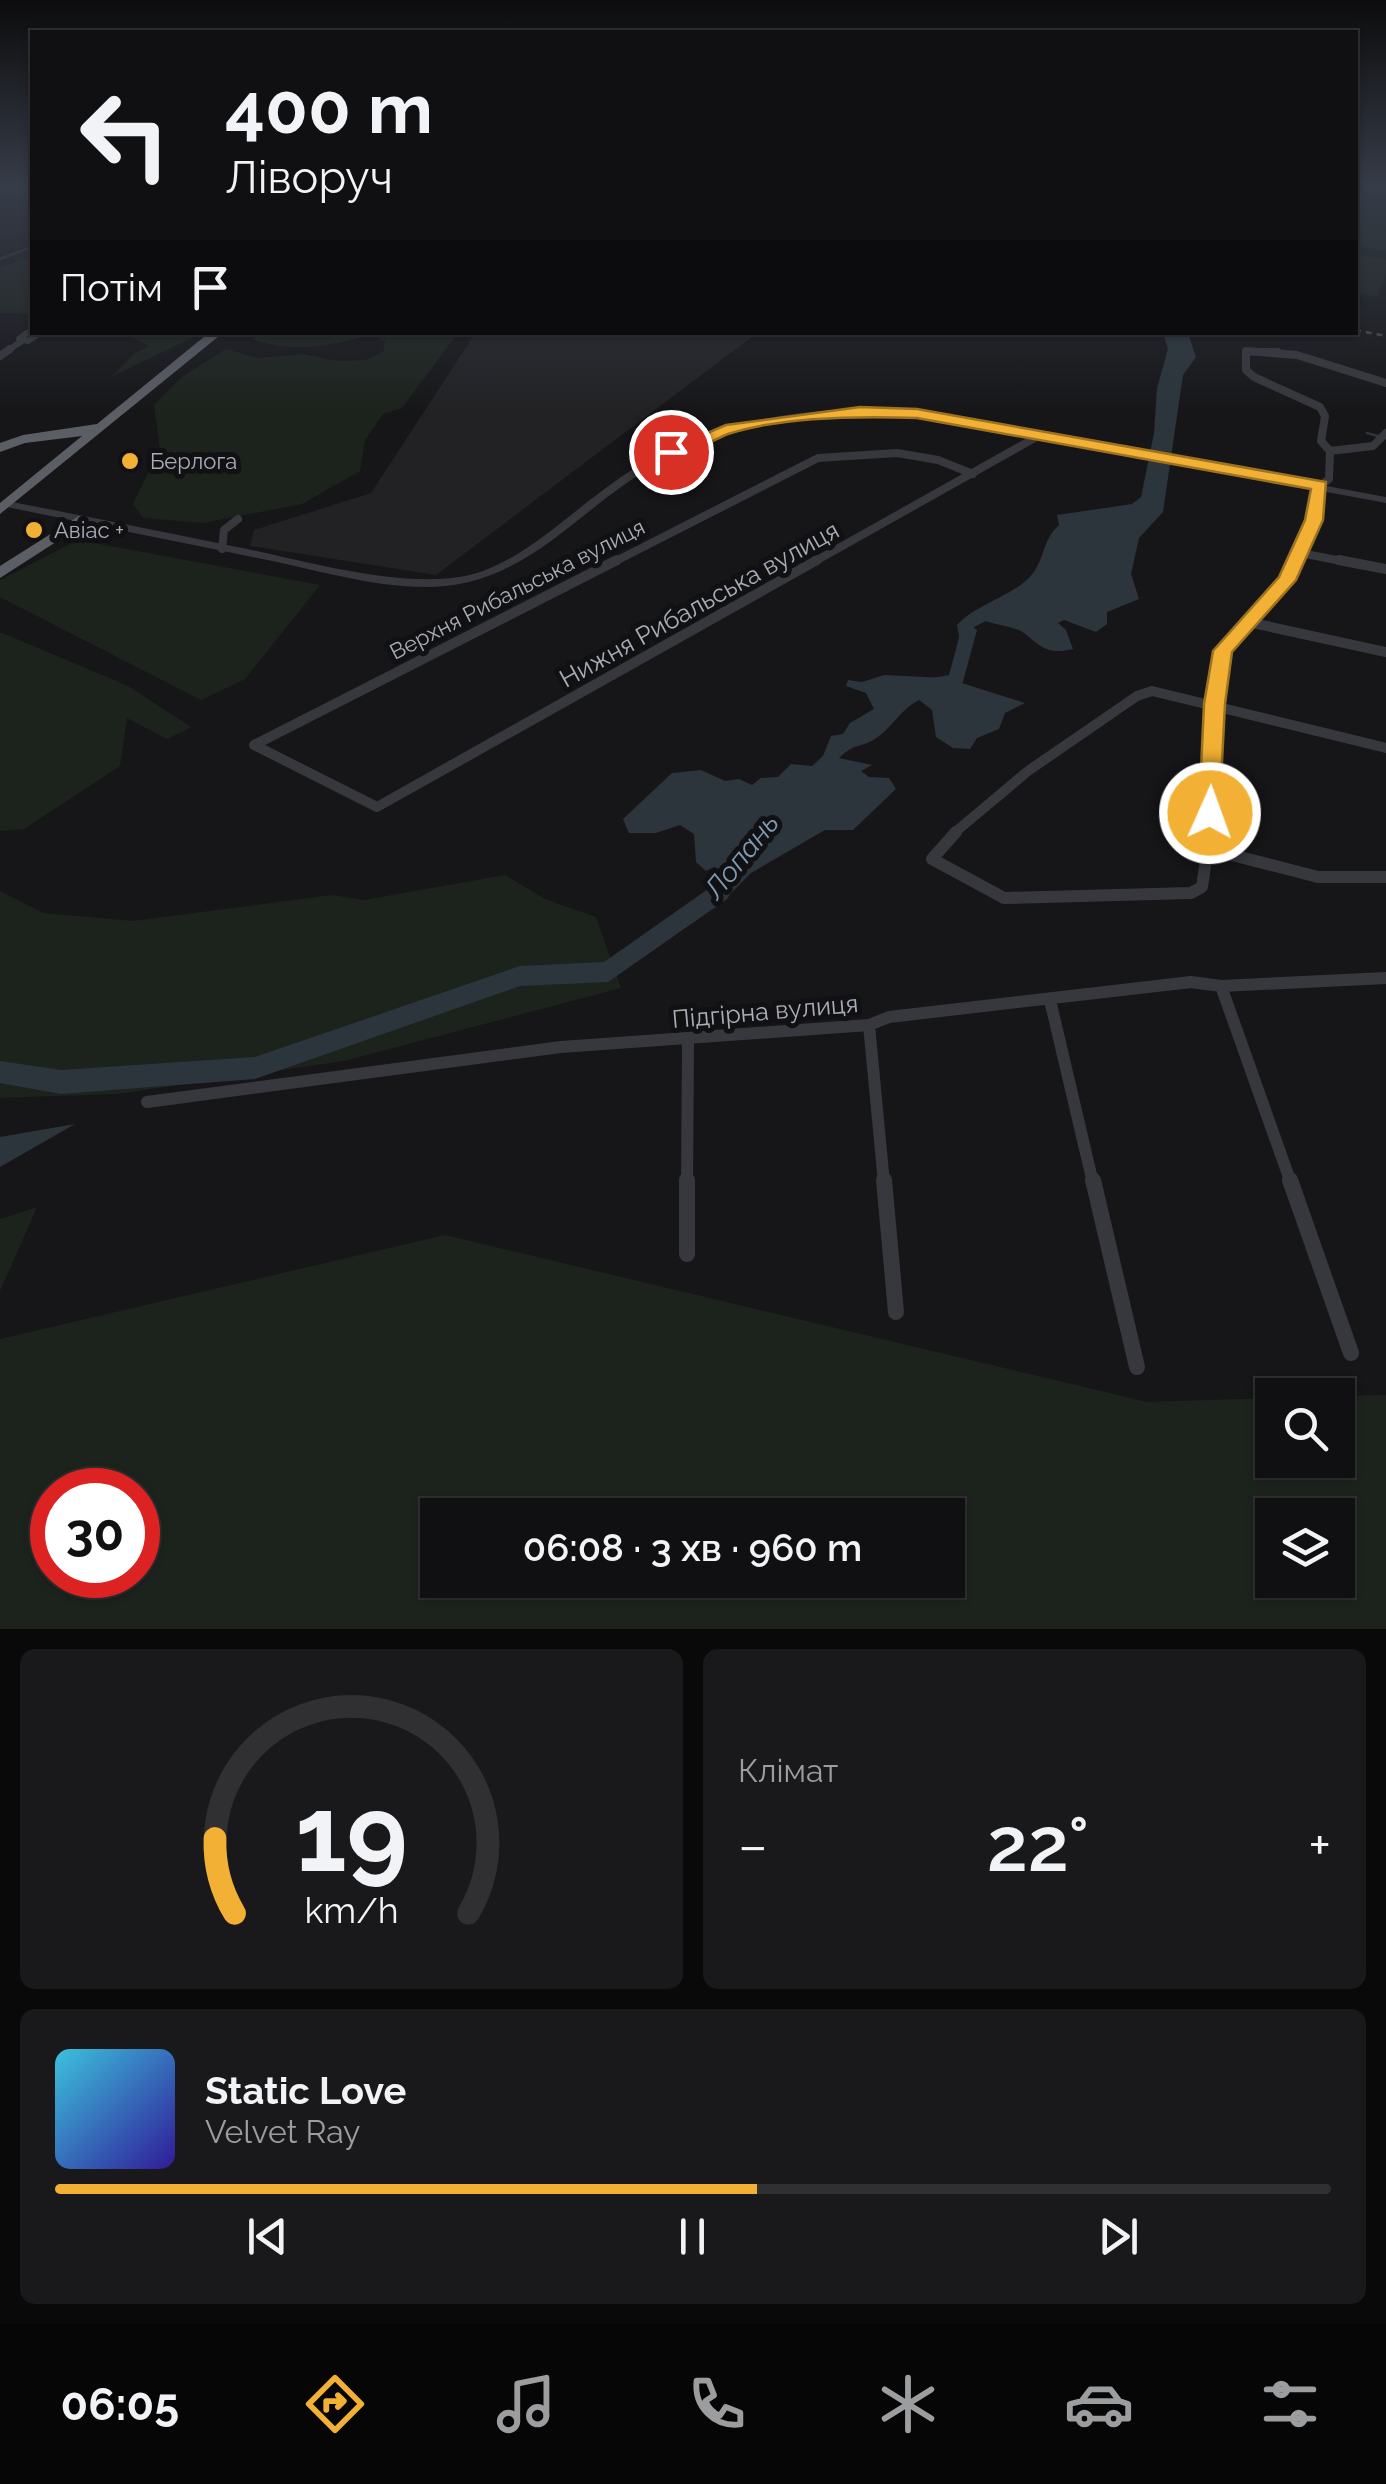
<!DOCTYPE html>
<html lang="uk">
<head>
<meta charset="utf-8">
<style>
  body { margin:0; font-family:Raleway,sans-serif; background:#19191b; color:#f1f3f6; height:100vh; display:flex; flex-direction:column; font-size:38px; white-space:nowrap }
  * { box-sizing:border-box; margin:0 }
  p { font-size:32px; color:#9c9d9f }
  .icon { flex:none; width:55px; height:55px; fill:none; stroke:currentColor; stroke-width:2; stroke-linecap:round; stroke-linejoin:round }
  .map { position:relative; height:1629px; overflow:hidden }
  .side { display:flex; flex-direction:column; gap:20px; padding:20px; background:#09090a; flex:1 }
  .side>* { flex:none }
  .guide { position:absolute; left:30px; top:30px; width:1328px; height:305px; border-radius:0px; box-shadow:0 2px 8px #0004,0 0 0 2px #303032; background:#101012; color:#f1f3f6; overflow:hidden }
  .buttons { position:absolute; left:1255px; top:1378px; display:grid; gap:20px }
  .buttons a { display:grid; place-items:center; width:100px; height:100px; border-radius:0px; background:#101012; box-shadow:0 2px 8px #0004,0 0 0 2px #303032; font-size:50px }
  .speed { position:absolute; left:30px; top:1468px; display:flex; gap:20px; font-size:50px; font-weight:700; text-align:center }
  .speed>* { display:grid; place-content:center; width:130px; height:130px; border-radius:50%; background:#101012; box-shadow:0 2px 8px #0004,0 0 0 2px #303032; line-height:1 }
  .speed .limit { border:15px solid #d22; background:#fff; color:#111 }
  .pin { position:absolute; display:grid; place-items:center; width:85px; height:85px; color:#fff; margin:-42px; border:5px solid #fff; border-radius:50%; box-shadow:0 2px 10px #0007 }
  .me { position:absolute; width:110px; margin:-55px; rotate:2deg; stroke-linejoin:round; filter:drop-shadow(0 0 8px #0008) }
  .turn { display:flex; align-items:center; gap:35px; height:210px; padding:0 30px; font-size:45px }
  .turn .icon { width:130px; height:130px; stroke-width:2.5 }
  .turn b { display:block; font-size:70px; line-height:85px }
  .then { display:flex; align-items:center; height:95px; padding:0 30px; background:#0003; gap:20px; font-size:38px }
  .big { font-size:75px; font-weight:600; line-height:1.1 }
  .side .card { flex:1; display:flex; flex-direction:column; justify-content:center; gap:15px; min-width:0; padding:0 35px; border-radius:15px; background:#19191b }
  .side .dial { align-items:center; gap:0 }
  .dial svg { height:260px; overflow:visible; fill:none; stroke:#303032; stroke-width:7; stroke-linecap:round; text-anchor:middle }
  .dial text { fill:#f1f3f6; stroke:none }
  .song { display:flex; align-items:center; gap:30px }
  .cover { width:120px; height:120px; border-radius:15px; background:linear-gradient(135deg,hsl(190 70% 55%),hsl(250 70% 35%)) }
  .played { height:10px; border-radius:5px; background:linear-gradient(90deg,#f2b134 55%,#303032 55%) }
  .keys { display:flex; justify-content:space-around; direction:ltr }
  .heat { display:flex; justify-content:space-between; align-items:center; font-size:55px; direction:ltr }
  .side .tiles { flex:1; display:grid; gap:20px; grid-template-columns:1fr 1fr }
  .card:last-child { grid-column:span 2 }
  .trip { position:absolute; left:420px; top:1498px; width:545px; height:100px; border-radius:0px; background:#101012; box-shadow:0 2px 8px #0004,0 0 0 2px #303032; font-weight:600; line-height:100px; text-align:center }
  .tab-bar { display:flex; height:160px; justify-content:space-around; align-items:center; background:#060607; color:#9c9d9f }
  .tab-bar .icon { width:70px; height:70px }
  .tab-bar .selected { color:#f2b134 }
  .tab-bar b { font-size:45px; color:#f1f3f6 }
  .map>svg:first-child { display:block }
  .built { fill:#222225 }
  .green { fill:#1c231d; fill-rule:evenodd }
  .water { fill:#2c353c }
  .lines { fill:none; stroke-linecap:round; stroke-linejoin:round }
  .stream { stroke:#2c353c; stroke-width:2.5 }
  .river { fill:#2c353c; fill-rule:evenodd }
  .minor-far4 { stroke:#37383d; stroke-width:6 }
  .minor-far3 { stroke:#37383d; stroke-width:8 }
  .minor-far2 { stroke:#37383d; stroke-width:10 }
  .minor-far1 { stroke:#37383d; stroke-width:12 }
  .minor { stroke:#37383d; stroke-width:16 }
  .tertiary { fill:#37383d; fill-rule:evenodd }
  .trunk { fill:#5b5e65; fill-rule:evenodd }
  .rail { stroke:#4a4c52; stroke-width:2.5; stroke-dasharray:6 5; stroke-linecap:butt }
  .route { fill:#f2b134; stroke:#9d7322; stroke-width:2.5 }
  .poi-dot { fill:#f2b134; stroke:#111113; stroke-width:4 }
  .labels { text-anchor:middle; stroke-width:10; stroke-linejoin:round; paint-order:stroke }
  .far-poi-label { font-size:22px; fill:#a8adb8; stroke:#111113; text-anchor:start }
  .far-street-label { font-size:22px; fill:#a8adb8; stroke:#111113 }
  .street-label { font-size:25px; fill:#a8adb8; stroke:#111113 }
  .water-label { font-size:28px; font-style:italic; fill:#7f9bb3; stroke:#111113 }
</style>
</head>
<body>
<div class="map">
<svg width="1386" height="1629" viewBox="0 0 1386 1629">
  <rect width="100%" height="100%" fill="#161618"/>
  <path class="built" d="M476,332L757,333L436,575L250,546L254,530L371,493Z"/>
  <path class="green" d="M1355,186H1386V252L1355,246Z
    M1355,253L1386,260V274L1377,297L1355,292Z
    M32,256V314L0,313V268Z
    M123,333H202L111,377L135,353L149,346Z
    M255,333H458L402,408L383,414L365,440L360,471L302,504L203,523L143,518L133,504L160,449L154,405L182,377L226,349L258,358L303,354L337,361L366,360L383,352L385,342L372,334C333,346 293,353 254,340Z
    M78,540L320,585L245,679L201,700L0,597V580Z
    M0,632L128,686L191,727L167,739L127,718L120,766L24,829L0,831Z
    M505,875L545,899L596,917L621,988L344,1061L117,1094L0,1098V891L43,913L133,921L332,895L364,900Z
    M37,1207L0,1291V1219Z
    M445,1235L1147,1402L1272,1398V1460H1338V1396L1386,1395V1629H0V1339ZM52,1490H138V1575H52ZM438,1515H948V1580H438ZM1272,1515H1338V1580H1272Z"/>
  <path class="water" d="M1163,333H1188L1196,357L1183,375L1163,512L1139,538L1131,574L1139,599L1107,612V624L1096,632L1064,620L1058,623L1066,630L1073,649C1048,655 1041,647 1024,633C1017,627 996,625 986,621L974,627L963,657L957,625C977,603 1017,595 1033,573C1045,557 1043,539 1059,525L1057,515L1132,504L1141,497L1154,433L1157,388L1168,349Z
    M884,675L946,678L1025,703L1005,713L999,729L977,738L970,749L953,748L936,737L932,710L919,700C900,710 892,728 875,739C861,748 856,742 839,758L872,765L861,771L869,777L889,778L896,789L853,830H825L751,873L732,892L719,893L724,872L714,867L706,871L696,862L694,834L680,825L656,833H629L623,819L672,773L701,770L725,781L739,779L752,785L761,778L778,777L791,764L812,766L823,756L831,736L843,734L850,723L874,709L866,693L846,686L848,680L862,682Z
    M75,1124L0,1167V1137Z"/>
  <g class="lines">
    <path class="stream" d="M0,259L32,247
      M1367,433L1381,437"/>
    <path class="river" d="M969,624L977,630L962,685L926,687L923,683L926,679L949,675L961,630Z
      M735,862L742,865L745,871L727,899L608,982L520,986L255,1079L61,1094L0,1083V1061L61,1070L255,1057L520,966L604,962L711,887L728,865Z"/>
    <path class="minor-far4" d="M27,333L37,335L28,341L19,339Z
      M7,351L22,341
      M1246,351H1278"/>
    <path class="minor-far3" d="M0,356L10,349
      M1330,451L1321,441L1325,416L1320,407L1254,377L1246,370V351L1297,355L1386,383
      M1330,451L1373,446L1386,433
      M222,549L224,530L238,519
      M1300,553L1352,563
      M612,563L818,458L897,453L938,460L973,474
      M812,563L1040,435
      M1294,563L1314,520L1320,486L1329,479L1330,451"/>
    <path class="minor-far2" d="M1339,560L1386,569
      M1248,622L1386,652
      M1214,706L1386,748
      M1214,706L1223,651L1287,579L1296,560
      M254,745L377,807L817,560
      M254,745L617,560
      M953,834L1028,771L1137,696L1152,691L1214,706
      M1210,834L1214,706"/>
    <path class="minor-far1" d="M956,832L932,859L1004,898L1191,893L1202,887L1210,832
      M1209,849L1318,877H1386
      M1221,986L1291,1183
      M1050,1000L1093,1183
      M869,1025L884,1183
      M147,1102L561,1047L869,1025L889,1017L1191,982L1221,986L1386,978
      M687,1183L688,1041"/>
    <path class="minor" d="M884,1180L896,1312
      M1093,1180L1137,1367
      M1290,1180L1351,1353
      M687,1254V1180"/>
    <path class="tertiary" d="M834,410H917L1386,497V503L917,416C808,414 713,421 621,487C572,522 530,567 469,582C407,598 328,572 267,560C180,542 94,525 7,507L1,504L7,501C84,516 160,531 237,547C305,560 417,595 483,571C533,552 571,512 614,482C680,435 754,415 834,410Z"/>
    <path class="trunk" d="M210,332H224L0,514V503L82,436L25,443L0,452V443L23,435L97,424Z
      M79,516L84,518V524L0,578V566Z"/>
    <path class="rail" d="M1355,330L1386,336"/>
  </g>
  <linearGradient id="sky" x2="0" y2="1"><stop stop-color="#0c0c0d"/><stop offset="0.45" stop-color="#363c48"/><stop offset="1" stop-color="#363c48" stop-opacity="0"/></linearGradient>
  <rect width="1386" height="414" fill="url(#sky)"/>
  <path class="route" d="M860,407L917,409L1326,482L1323,520L1296,580L1232,652L1225,704L1219,819L1210,822L1199,813L1204,704L1213,651L1279,577L1305,520L1311,489L917,418C860,416 783,416 728,434C711,440 679,464 663,452L726,425Z"/>
  <g class="poi-dot">
    <circle cx="130" cy="461" r="10"/>
    <circle cx="34" cy="530" r="10"/>
  </g>
  <g class="labels">
    <g class="far-poi-label">
      <text x="150" y="469">Берлога</text>
      <text x="54" y="538">Авiас +</text>
    </g>
    <g class="far-street-label">
      <text transform="translate(517 589) rotate(-27)" y="8">Верхня Рибальська вулиця</text>
    </g>
    <g class="street-label">
      <text transform="translate(699 604) rotate(-29)" y="9">Нижня Рибальська вулиця</text>
      <text transform="translate(765 1011) rotate(-5)" y="9">Підгірна вулиця</text>
    </g>
    <g class="water-label">
      <text transform="translate(741 856) rotate(-51)" y="10">Лопань</text>
    </g>
  </g>
</svg>
<div class="buttons">
<a><svg class="icon" aria-label="search" viewBox="0 0 24 24"><circle cx="10" cy="10" r="6"/><path d="M15 15l6 6"/></svg></a>
<a><svg class="icon" aria-label="layers" viewBox="0 0 24 24"><path d="M12 4l9 5-9 5-9-5zM3 14l9 5 9-5"/></svg></a>
</div>
<div class="speed"><div class="limit">30</div></div>
<div class="pin" style="left:671px;top:452px;background:#d93025"><svg class="icon" aria-label="arrive" viewBox="0 0 24 24"><path d="M6 21V4h12l-3 4 3 4H6"/></svg></div>
<svg class="me" style="left:1210px;top:813px" viewBox="-20 -20 40 40"><circle r="17" fill="#f2b134" stroke="#fff" stroke-width="3"/><path d="M0-11L8 9 0 5-8 9z" fill="#fff"/></svg>
<div class="trip">06:08 · 3 хв · 960 m</div>
<div class="guide">
<div class="turn"><svg class="icon" aria-label="left" viewBox="0 0 24 24"><path d="M17 20v-9H6M10 6l-5 5 5 5"/></svg><div><b>400 m</b>Ліворуч</div></div>
<div class="then">Потім<svg class="icon" aria-label="arrive" viewBox="0 0 24 24"><path d="M6 21V4h12l-3 4 3 4H6"/></svg></div>
</div>
</div>
<section class="side">
<div class="tiles">
<div class="card dial"><svg viewBox="0 0 100 80">
<path d="M14 69A42 42 0 1 1 86 69"/>
<path d="M14 69A42 42 0 0 1 8 46" stroke="#f2b134"/>
<text x="50" y="56" font-size="32" font-weight="700">19</text>
<text x="50" y="72" font-size="11">km/h</text>
</svg></div>
<div class="card"><p>Клімат</p>
<div class="heat"><a>−</a><b class="big">22°</b><a>+</a></div>
</div>
<div class="card">
<div class="song"><i class="cover"></i><div><b>Static Love</b><p>Velvet Ray</p></div></div>
<div class="played"></div>
<div class="keys"><svg class="icon" aria-label="previous" viewBox="0 0 24 24"><path d="M18 5L8 12l10 7zM5 5v14"/></svg><svg class="icon" aria-label="pause" viewBox="0 0 24 24"><path d="M8 5v14M16 5v14"/></svg><svg class="icon" aria-label="next" viewBox="0 0 24 24"><path d="M6 5l10 7-10 7zM19 5v14"/></svg></div>
</div>
</div>
</section>
<nav class="tab-bar">
<b>06:05</b>
<svg class="icon selected" aria-label="directions" viewBox="0 0 24 24"><path d="M12 3l9 9-9 9-9-9zM9 14v-3h6M13 9l2 2-2 2"/></svg>
<svg class="icon" aria-label="music" viewBox="0 0 24 24"><path d="M9 18V5l10-2v13"/><circle cx="6" cy="18" r="3"/><circle cx="16" cy="16" r="3"/></svg>
<svg class="icon" aria-label="phone" viewBox="0 0 24 24"><path d="M5 4h4l2 5-3 2q2 4 5 5l2-3 5 2v4C11 20 4 13 5 4z"/></svg>
<svg class="icon" aria-label="climate" viewBox="0 0 24 24"><path d="M12 3v18M4 7l16 10M4 17L20 7"/></svg>
<svg class="icon" aria-label="car" viewBox="0 0 24 24"><path d="M5 17H2v-5l4-1 3-4h7l3 4 3 1v5h-3M9 17h6M6 11h13"/><circle cx="7" cy="17" r="2"/><circle cx="17" cy="17" r="2"/></svg>
<svg class="icon" aria-label="filters" viewBox="0 0 24 24"><path d="M4 7h16M4 17h16"/><circle cx="9" cy="7" r="2"/><circle cx="15" cy="17" r="2"/></svg>
</nav>
</body>
</html>
